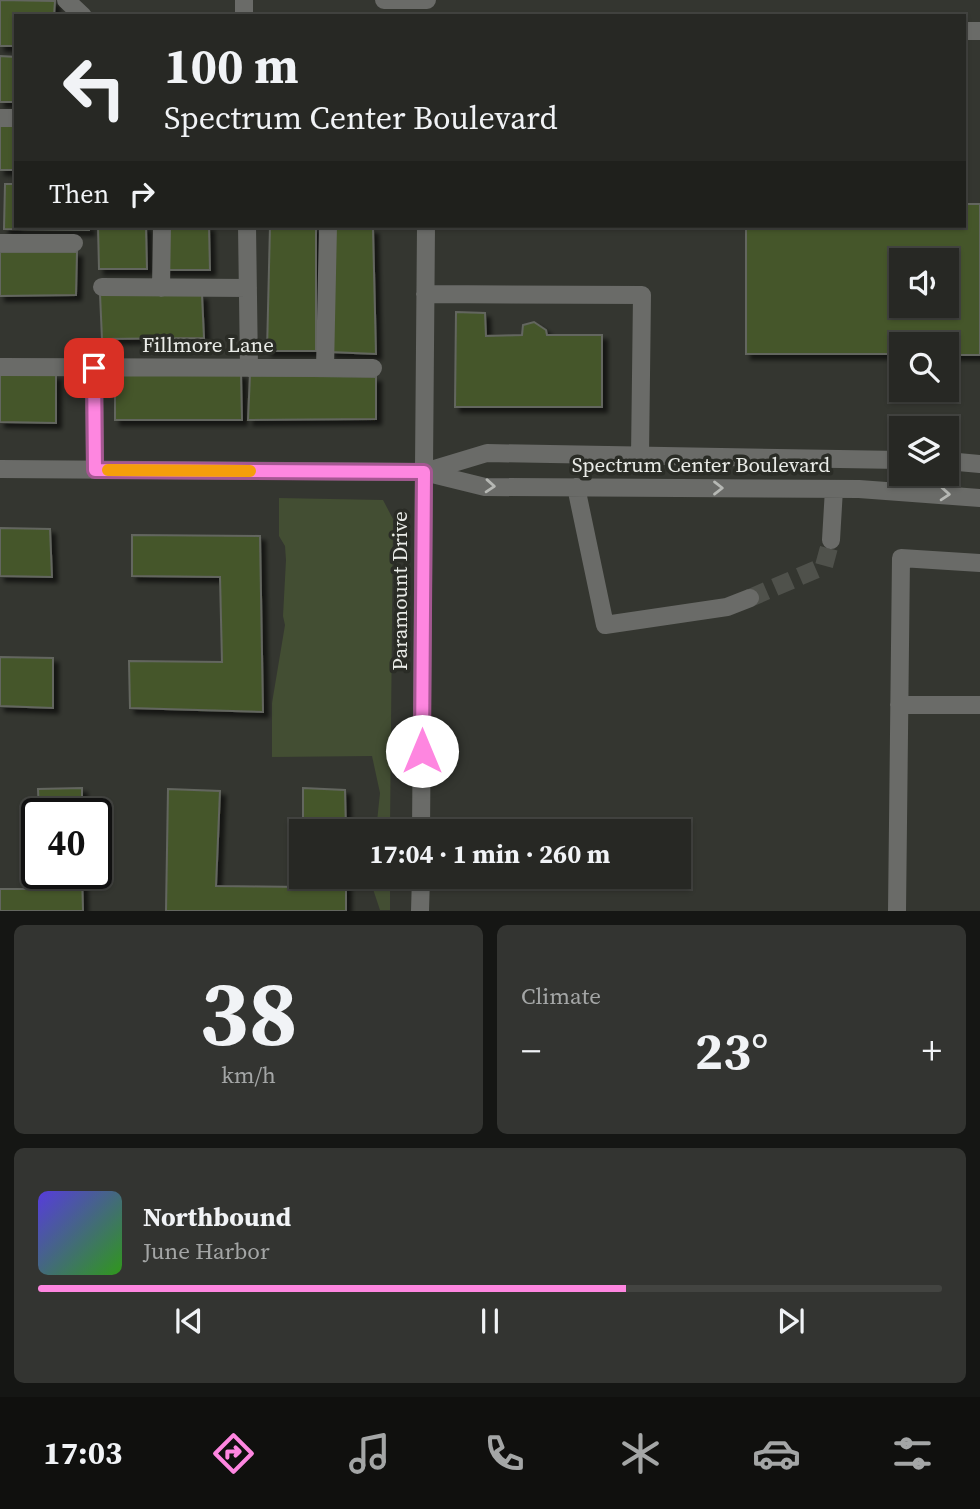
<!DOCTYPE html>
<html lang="en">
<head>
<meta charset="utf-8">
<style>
  body { margin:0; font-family:"Source Serif 4",serif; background:#333431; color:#f1f3f6; height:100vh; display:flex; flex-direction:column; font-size:26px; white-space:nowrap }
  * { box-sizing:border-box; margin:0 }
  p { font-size:23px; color:#a4a6a6 }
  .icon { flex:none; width:38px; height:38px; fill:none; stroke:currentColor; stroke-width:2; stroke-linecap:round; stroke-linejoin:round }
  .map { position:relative; height:911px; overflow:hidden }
  .drawer { display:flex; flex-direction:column; gap:14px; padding:14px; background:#151614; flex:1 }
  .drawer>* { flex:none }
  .banner { position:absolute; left:14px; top:14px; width:952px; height:214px; border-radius:0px; box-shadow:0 2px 5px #0004,0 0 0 2px #434441; background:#272824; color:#f1f3f6; overflow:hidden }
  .fabs { position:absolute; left:889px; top:248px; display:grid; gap:14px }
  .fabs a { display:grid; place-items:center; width:70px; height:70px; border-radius:0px; background:#272824; box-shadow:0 2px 5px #0004,0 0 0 2px #434441; font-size:35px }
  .speed { position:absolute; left:21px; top:798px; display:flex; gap:14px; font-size:35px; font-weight:700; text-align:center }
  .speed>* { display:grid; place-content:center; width:91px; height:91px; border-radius:50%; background:#272824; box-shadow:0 2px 5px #0004,0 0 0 2px #434441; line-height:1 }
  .speed .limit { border:4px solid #111; border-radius:10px; background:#fff; color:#111 }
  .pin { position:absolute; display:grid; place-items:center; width:60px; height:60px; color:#fff; margin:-30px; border-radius:14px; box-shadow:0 4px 10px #0006 }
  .me { position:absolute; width:77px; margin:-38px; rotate:0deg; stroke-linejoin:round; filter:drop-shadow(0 0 5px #0008) }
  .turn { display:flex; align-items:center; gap:24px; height:147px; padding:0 35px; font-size:32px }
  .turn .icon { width:91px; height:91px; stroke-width:2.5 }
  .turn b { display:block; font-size:49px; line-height:60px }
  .then { display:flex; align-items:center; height:66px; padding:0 35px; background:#0003; gap:14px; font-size:26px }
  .big { font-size:52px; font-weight:700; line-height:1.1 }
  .drawer .card { flex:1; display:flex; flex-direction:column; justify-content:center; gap:10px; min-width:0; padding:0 24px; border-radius:10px; background:#333431 }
  .drawer .dial { align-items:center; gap:0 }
  .dial b { font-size:91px; line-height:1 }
  .song { display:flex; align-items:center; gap:21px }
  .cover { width:84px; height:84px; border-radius:10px; background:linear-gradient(135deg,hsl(250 70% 55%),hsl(110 70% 35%)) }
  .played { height:7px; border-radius:4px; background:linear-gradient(90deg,#fe86e0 65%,#434441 65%) }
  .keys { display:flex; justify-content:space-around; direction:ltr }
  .heat { display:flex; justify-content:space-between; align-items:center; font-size:38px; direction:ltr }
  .drawer .tiles { flex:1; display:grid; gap:14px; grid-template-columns:1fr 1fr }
  .card:last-child { grid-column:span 2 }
  .trip { position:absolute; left:289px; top:819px; width:402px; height:70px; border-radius:0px; background:#272824; box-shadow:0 2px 5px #0004,0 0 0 2px #434441; font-weight:700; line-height:70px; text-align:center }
  .tabs { display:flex; height:112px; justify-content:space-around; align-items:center; background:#10100e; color:#a4a6a6 }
  .tabs .icon { width:49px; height:49px }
  .tabs .selected { color:#fe86e0 }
  .tabs b { font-size:32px; color:#f1f3f6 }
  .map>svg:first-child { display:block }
  .green { fill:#434e33 }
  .building { fill:#45572b; stroke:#63665f; stroke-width:2; fill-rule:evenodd; filter:url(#shadow) }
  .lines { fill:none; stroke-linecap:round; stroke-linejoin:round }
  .minor-tunnel { stroke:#4f514b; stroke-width:18; stroke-dasharray:18 9; stroke-linecap:butt }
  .minor { stroke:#6a6b68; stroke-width:18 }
  .oneway { stroke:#b6b8b4 }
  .route-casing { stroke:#a55792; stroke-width:18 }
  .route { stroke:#fe86e0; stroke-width:12 }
  .slow { stroke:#f59e0b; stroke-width:12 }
  .labels { text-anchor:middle; stroke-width:7; stroke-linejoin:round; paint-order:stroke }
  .street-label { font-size:21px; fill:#e9ebe7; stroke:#2a2c26 }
</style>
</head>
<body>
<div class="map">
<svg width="980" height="911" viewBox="0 0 980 911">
  <defs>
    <filter id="shadow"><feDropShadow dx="5" dy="5" stdDeviation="2" flood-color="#0009"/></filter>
  </defs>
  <rect width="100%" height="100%" fill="#343630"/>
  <path class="green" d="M279,498L383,500L393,519L390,831H376L380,793L372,756L272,757V703L285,625L283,616L286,560L285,546L279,536Z
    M369,877H390V910H380Z"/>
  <path class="building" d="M0,0L55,1L54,16H16V46H0Z
    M0,56L16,57V102H0Z
    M0,125H16V170H0Z
    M5,184H16V226H89V230L4,229Z
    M964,204H980V355H947V345H901V354H746V226H964ZM901,261H947V306H901Z
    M98,226H146L147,269H99Z
    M165,226H209L210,270H164Z
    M270,226L316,227V351H267Z
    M333,228L373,229L376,354L330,352Z
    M0,252H77L76,295L0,296Z
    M100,294L202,295L204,338L102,339Z
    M456,312L485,313L486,336L522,335L523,325L534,322L546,330L547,335H602V407H455Z
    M115,374H241L242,420H115Z
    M0,375H56V423L0,422Z
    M250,375L376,377V419L248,420Z
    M0,528L50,529L52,577L0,576Z
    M132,535L260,536L263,712L130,708L129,661L222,662L220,577L132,576Z
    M0,657L53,658V708L0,706Z
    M82,788V814H39L38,789Z
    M303,788L345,790L346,831H303Z
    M168,789L220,791L216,886L303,887V877H346V911H166Z
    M40,873H82L83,911H0V889H41Z"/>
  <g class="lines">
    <path class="minor-tunnel" d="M750,598L824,566L831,540"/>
    <path class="minor" d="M66,0L83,16
      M244,0V16
      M384,0H427
      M964,31H980
      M0,118H16
      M247,226L249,368
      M0,243H74
      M102,287L248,288
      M161,288L162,226
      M425,294L642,295L640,456
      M0,367L373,368
      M94,368L95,470
      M325,368L328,226
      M947,461L980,464
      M0,469L424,472L485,487L859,489L980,498
      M424,472L487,453L901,460
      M576,487L605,625L727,607L750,598
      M831,540L834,489
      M899,705H980
      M421,831L426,226
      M420,911L421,877
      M897,911L901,558L980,563"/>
  </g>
  <defs><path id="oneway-chevron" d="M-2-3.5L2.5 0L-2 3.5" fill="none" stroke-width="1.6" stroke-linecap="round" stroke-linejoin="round" transform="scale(1.75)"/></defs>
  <g class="oneway">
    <use href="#oneway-chevron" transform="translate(490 486) rotate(4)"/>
    <use href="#oneway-chevron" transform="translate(718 488)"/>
    <use href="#oneway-chevron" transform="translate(945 494) rotate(4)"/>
  </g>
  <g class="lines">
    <defs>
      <path id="route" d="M94,368L95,470L424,472L422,751"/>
    </defs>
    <use href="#route" class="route-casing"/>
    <use href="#route" class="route"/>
    <path class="slow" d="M108,470L250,471"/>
  </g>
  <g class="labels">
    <g class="street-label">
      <text x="208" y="352">Fillmore Lane</text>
      <text x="701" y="472">Spectrum Center Boulevard</text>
      <text transform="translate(400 591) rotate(-90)" y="7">Paramount Drive</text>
    </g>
  </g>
</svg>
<div class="fabs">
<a><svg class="icon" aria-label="sound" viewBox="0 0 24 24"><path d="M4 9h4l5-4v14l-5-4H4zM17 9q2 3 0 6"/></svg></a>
<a><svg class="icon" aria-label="search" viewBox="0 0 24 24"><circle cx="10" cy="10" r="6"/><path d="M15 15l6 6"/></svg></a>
<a><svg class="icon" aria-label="layers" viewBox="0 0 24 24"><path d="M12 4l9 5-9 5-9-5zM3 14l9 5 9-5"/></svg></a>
</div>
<div class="speed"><div class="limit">40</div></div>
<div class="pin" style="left:94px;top:368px;background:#d93025"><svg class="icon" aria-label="arrive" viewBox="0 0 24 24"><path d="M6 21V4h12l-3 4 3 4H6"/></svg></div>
<svg class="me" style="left:422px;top:751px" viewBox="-20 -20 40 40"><circle r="19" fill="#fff"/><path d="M0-13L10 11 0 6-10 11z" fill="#fe86e0"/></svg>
<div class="trip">17:04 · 1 min · 260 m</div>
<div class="banner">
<div class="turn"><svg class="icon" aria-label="left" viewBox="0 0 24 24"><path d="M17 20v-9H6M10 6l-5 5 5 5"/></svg><div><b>100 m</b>Spectrum Center Boulevard</div></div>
<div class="then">Then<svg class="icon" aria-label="right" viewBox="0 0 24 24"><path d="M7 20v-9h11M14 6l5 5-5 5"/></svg></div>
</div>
</div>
<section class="drawer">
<div class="tiles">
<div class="card dial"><b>38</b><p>km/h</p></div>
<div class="card"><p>Climate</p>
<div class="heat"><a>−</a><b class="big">23°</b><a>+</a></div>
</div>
<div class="card">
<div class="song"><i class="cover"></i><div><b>Northbound</b><p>June Harbor</p></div></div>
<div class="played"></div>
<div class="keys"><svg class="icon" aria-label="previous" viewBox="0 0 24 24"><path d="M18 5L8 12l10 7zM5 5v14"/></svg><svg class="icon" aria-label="pause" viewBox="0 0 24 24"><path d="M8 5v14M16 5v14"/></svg><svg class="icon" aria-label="next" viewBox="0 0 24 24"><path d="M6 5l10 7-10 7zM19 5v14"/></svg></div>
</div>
</div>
</section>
<nav class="tabs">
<b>17:03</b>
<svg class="icon selected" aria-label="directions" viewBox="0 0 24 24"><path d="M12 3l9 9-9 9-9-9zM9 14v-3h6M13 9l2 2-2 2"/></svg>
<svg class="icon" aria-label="music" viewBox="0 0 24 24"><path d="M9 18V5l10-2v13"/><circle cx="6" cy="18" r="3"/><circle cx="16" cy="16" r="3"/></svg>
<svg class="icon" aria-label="phone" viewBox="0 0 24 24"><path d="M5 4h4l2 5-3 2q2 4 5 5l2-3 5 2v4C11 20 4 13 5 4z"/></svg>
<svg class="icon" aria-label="climate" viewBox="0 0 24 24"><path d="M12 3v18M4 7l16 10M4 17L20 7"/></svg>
<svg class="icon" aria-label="car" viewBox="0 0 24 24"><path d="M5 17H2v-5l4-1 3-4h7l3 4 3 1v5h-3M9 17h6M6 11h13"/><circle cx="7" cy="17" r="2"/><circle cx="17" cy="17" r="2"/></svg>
<svg class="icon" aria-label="filters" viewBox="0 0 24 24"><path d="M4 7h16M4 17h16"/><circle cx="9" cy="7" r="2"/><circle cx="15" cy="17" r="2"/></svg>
</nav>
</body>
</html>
